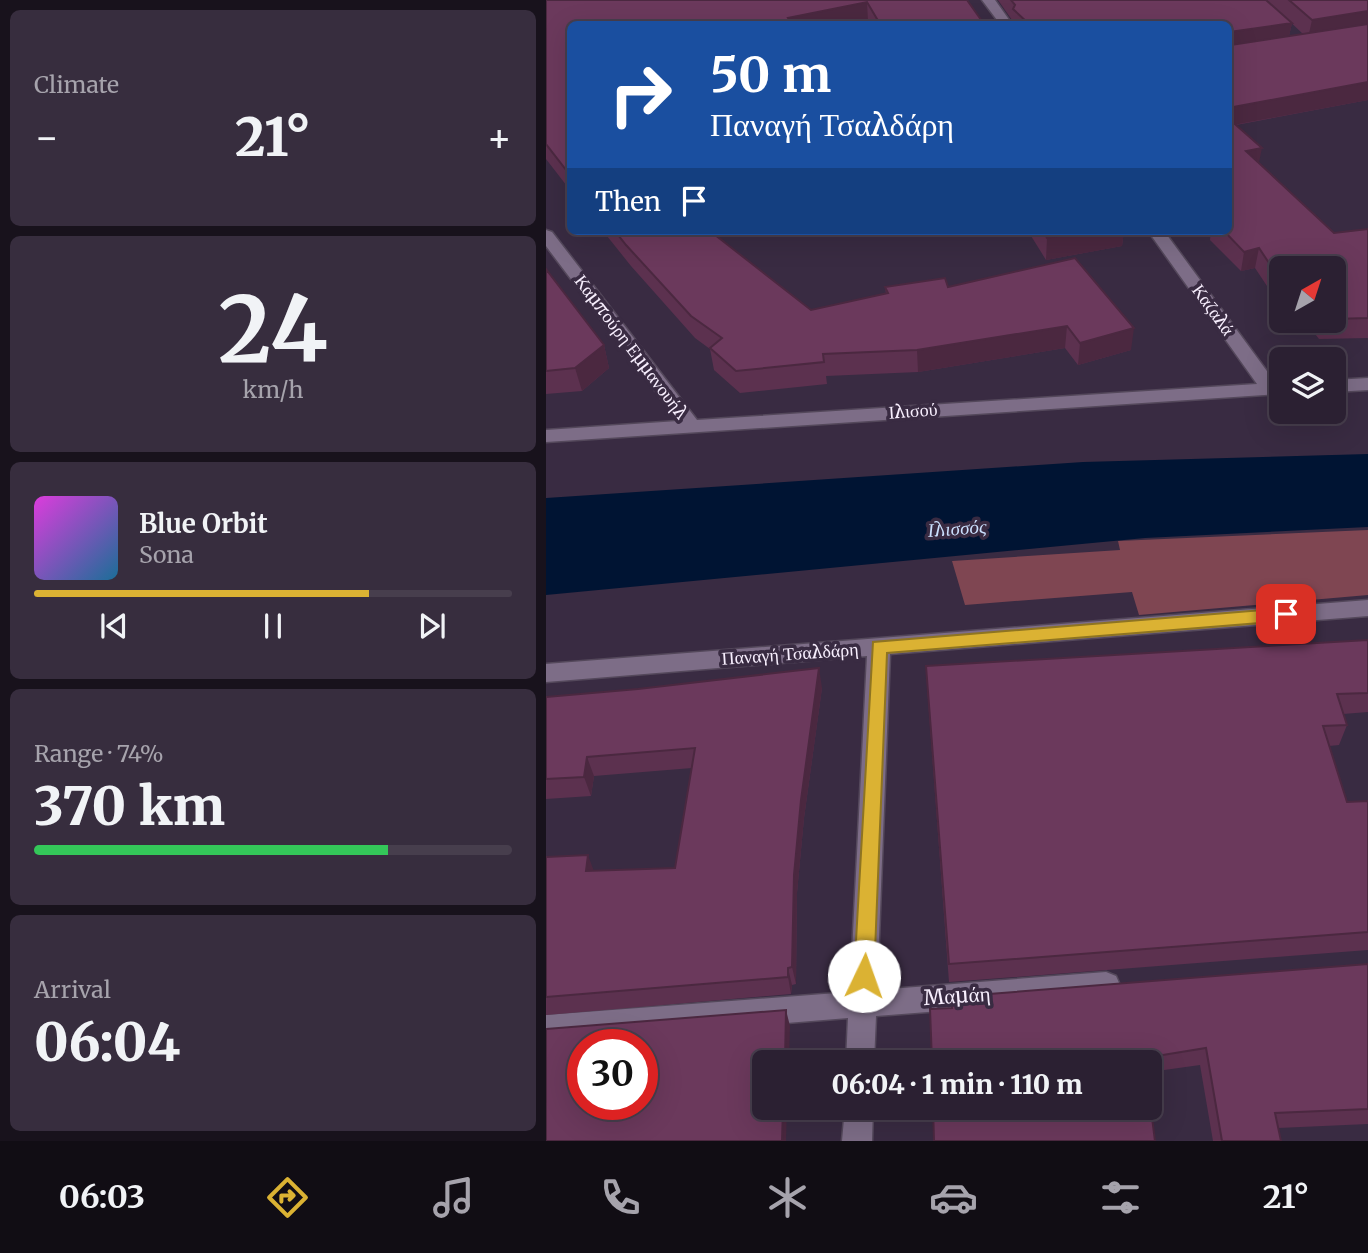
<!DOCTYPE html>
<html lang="en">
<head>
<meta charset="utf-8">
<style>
  body { margin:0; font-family:Merriweather,serif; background:#372d3e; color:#f1f3f6; height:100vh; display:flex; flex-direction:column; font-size:26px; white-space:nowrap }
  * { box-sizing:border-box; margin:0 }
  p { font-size:23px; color:#a6a3ac }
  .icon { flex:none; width:38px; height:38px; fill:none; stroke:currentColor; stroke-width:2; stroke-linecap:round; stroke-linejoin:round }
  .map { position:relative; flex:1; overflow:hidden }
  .drawer { display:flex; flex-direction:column; gap:10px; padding:10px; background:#18121c; width:546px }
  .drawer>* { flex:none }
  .top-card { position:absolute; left:21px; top:21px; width:665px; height:214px; border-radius:10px; box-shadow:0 7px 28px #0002,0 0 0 2px #473e4d; background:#1a4fa0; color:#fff; overflow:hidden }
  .needle { width:46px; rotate:39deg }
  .fabs { position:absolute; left:723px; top:256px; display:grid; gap:14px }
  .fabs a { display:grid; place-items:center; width:77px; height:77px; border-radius:10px; background:#2b2032; box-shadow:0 7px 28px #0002,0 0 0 2px #473e4d; font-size:35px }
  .speed { position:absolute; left:21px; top:1029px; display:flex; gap:14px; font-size:35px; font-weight:700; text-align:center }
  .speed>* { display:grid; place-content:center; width:91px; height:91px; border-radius:50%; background:#2b2032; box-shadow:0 7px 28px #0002,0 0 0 2px #473e4d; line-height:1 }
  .speed .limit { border:10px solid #d22; background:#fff; color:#111 }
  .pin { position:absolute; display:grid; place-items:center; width:60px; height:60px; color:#fff; margin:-30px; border-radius:14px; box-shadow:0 4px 10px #0006 }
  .me { position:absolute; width:77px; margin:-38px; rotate:3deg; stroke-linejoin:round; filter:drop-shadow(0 0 5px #0008) }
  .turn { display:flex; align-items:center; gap:24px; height:147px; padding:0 28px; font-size:32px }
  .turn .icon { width:91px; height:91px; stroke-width:2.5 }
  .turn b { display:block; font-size:49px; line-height:60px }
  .then { display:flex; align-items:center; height:66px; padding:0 28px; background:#0003; gap:14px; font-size:26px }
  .big { font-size:52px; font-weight:800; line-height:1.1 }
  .drawer .tile { flex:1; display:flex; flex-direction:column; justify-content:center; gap:10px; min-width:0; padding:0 24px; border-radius:10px; background:#372d3e }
  .drawer .dial { align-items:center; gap:0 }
  .dial b { font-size:91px; line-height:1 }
  .song { display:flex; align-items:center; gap:21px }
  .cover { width:84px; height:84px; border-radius:10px; background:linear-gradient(135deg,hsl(300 70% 55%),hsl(200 70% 35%)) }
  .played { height:7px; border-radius:4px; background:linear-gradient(90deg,#dbb233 70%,#473e4d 70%) }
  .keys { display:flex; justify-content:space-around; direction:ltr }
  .heat { display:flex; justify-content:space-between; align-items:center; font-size:38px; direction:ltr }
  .charge { height:10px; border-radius:5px; background:linear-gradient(90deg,#34c759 74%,#473e4d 0) }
  .trip { position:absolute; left:206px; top:1050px; width:410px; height:70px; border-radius:10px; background:#2b2032; box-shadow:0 7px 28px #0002,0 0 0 2px #473e4d; font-weight:800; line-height:70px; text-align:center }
  .tab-bar { display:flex; height:112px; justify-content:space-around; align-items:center; background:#110d14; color:#a6a3ac }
  .tab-bar .icon { width:49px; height:49px }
  .tab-bar .active { color:#dbb233 }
  .tab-bar b { font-size:32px; color:#f1f3f6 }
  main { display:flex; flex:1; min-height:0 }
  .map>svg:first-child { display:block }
  .green { fill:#7f4652 }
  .water { fill:#001433 }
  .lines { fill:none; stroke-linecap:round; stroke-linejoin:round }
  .minor-casing { stroke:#54485b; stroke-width:3 }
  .path { stroke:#9e93a6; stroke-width:4.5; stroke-dasharray:2 5; stroke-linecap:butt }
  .minor { fill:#7d6d87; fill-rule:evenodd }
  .wall { fill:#5c314f }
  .shaded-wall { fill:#4b2840 }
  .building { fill:#6b395c; stroke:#4b2840; stroke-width:2; fill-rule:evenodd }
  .route { fill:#dbb233; stroke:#8e7421; stroke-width:2 }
  .labels { text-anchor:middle; stroke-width:7; stroke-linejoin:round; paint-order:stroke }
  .street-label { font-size:18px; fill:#f7eefd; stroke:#392b42 }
  .water-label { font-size:19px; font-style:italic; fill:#cadffd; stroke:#392b42 }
  .near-street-label { font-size:21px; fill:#f7eefd; stroke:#392b42 }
</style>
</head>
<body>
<main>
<section class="drawer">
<div class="tile"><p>Climate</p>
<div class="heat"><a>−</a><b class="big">21°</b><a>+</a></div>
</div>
<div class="tile dial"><b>24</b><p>km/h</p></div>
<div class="tile">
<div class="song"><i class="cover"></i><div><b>Blue Orbit</b><p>Sona</p></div></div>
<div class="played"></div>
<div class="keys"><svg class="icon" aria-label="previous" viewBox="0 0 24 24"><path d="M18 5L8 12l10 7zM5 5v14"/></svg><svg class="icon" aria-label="pause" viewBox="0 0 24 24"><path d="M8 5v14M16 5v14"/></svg><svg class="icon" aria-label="next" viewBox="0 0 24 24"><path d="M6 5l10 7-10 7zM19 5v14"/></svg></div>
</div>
<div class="tile"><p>Range · 74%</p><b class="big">370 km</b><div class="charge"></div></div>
<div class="tile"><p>Arrival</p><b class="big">06:04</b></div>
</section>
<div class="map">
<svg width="822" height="1141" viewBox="0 0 822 1141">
  <rect width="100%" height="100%" fill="#392b42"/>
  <path class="green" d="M822,530V595L593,615L586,592L419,605L406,561L574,550L572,541Z"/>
  <path class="water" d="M822,454V527L599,538L0,595V498L537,462Z"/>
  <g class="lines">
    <defs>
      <path id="minor" d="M436,0H449L466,24H454Z
        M0,230L6,232L151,420L711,384L602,231H618L729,382H735V394L0,442V430L132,421L0,246Z
        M822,378V390L788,392V380Z
        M822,600V616L344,654L331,990L560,972L570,976L574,985L570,994L560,998L330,1016L328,1062H300L302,1018L0,1043V1015L304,992L321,656L0,682V664Z
        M299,1108H327L326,1141H296Z"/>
    </defs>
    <use href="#minor" class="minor-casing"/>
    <path class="path" d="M745,418L781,415"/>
    <use href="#minor" class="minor"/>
  </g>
  <path class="wall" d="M0,0H421L438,24H324L322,21L24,24V190L0,159Z
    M452,0H720L746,23L743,36L757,34L721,0H822V100L690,125L713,163L788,233L822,229V338L773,339L763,326L748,327L743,320H788V268H735V307L709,268L695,271L664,240L665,231H682V24H466V20Z
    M57,231H164L265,310L340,294L339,287H402L529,258L585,350L532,365L519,348L372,372L280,376L281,384L194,393L168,370L164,349L149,338L85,266Z
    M482,231H578L576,246L500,260Z
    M0,269L58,345L63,368L36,391L0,394Z
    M822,640V712L797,714L801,725L793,745L783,746L801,802L822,801V950L403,982L381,686L380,666Z
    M276,688L258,818L251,893L250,984L246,985L245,994L0,1015V857L48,871L129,868L146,768L48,776L45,796L0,799V697Z
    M822,964V1124L732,1128L735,1141H667L654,1065L604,1072V1062H386L405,1008V997Z"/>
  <path class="shaded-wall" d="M321,2L322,21L308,24H243L242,18Z
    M822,11V27L762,38L766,20Z
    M746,23L742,41L682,50V42L684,32Z
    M822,82V100L682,126V108Z
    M716,148L712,167L700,151Z
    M539,231H578L576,246L500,260L501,238Z
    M713,248L709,268L695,271L698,252Z
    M521,326L519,348L372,372L371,350Z
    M588,328L585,350L532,365L534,343Z
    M58,345L63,368L36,391L29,368Z
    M273,668L276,688L258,818L251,893L250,984L246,967L248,875L255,800Z
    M41,757L48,776L45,796L38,777Z
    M42,855L49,874L40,871Z
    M242,968L246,985L245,994L242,977Z
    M240,1010L244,1026L243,1062H239Z
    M237,1108H241L240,1141H236Z"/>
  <path class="building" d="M0,0H421L438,24H334L321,2L242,18L246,24H24V175L0,144Z
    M465,0H720L746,23L684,32L682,42V24H483L467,9L469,5Z
    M743,0H822V11L766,20Z
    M822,24V82L682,108V43L685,45Z
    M682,118L716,148L700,151L788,233L822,229V318L788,319V268H735V281L713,248L698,252L678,231H682Z
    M69,231H164L265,310L342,293L339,287L399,278L402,287L529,258L588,328L534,343L521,326L371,350L277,354L278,362L190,371L164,348L176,338L145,316L80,245Z
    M497,231H539L501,238Z
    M0,269L58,345L29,368L0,371Z
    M822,640V693L791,694L801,725L777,726L801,802L822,801V932L403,964L380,666Z
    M273,668L255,800L248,875L246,967L242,968V977L0,997V857L42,855L40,871L129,868L149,748L41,757L38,777L0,779V697L92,689Z
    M822,964V1109L729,1113L735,1141H676L660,1048L598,1058V1062H386L384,1009L406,1008L405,997Z
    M240,1010L239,1062H219V1108H237L236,1141H0V1029ZM37,1045H96V1104H37Z
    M604,1102L609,1141H388L387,1108H604Z"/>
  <path class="route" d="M740,608L749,614L740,621L341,653L328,976L325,982L318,985L311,982L308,976L327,642Z"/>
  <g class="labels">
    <g class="street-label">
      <text transform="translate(667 310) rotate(54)" y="6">Καζαλά</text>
      <text transform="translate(85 347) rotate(53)" y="6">Καμπούρη Εμμανουήλ</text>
      <text transform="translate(367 411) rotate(-4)" y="6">Ιλισού</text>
      <text transform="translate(244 654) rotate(-4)" y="6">Παναγή Τσαλδάρη</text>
    </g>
    <g class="water-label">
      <text transform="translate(411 528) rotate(-4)" y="7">Ιλισσός</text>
    </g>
    <g class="near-street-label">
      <text transform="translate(411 996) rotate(-4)" y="7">Μαμάη</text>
    </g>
  </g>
</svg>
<div class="fabs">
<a><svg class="needle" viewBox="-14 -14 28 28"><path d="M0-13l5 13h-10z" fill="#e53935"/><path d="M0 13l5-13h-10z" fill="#a6a3ac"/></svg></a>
<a><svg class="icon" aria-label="layers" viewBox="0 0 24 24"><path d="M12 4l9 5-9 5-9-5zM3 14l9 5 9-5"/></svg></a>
</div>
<div class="speed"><div class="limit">30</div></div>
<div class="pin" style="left:740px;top:614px;background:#d93025"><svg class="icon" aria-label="arrive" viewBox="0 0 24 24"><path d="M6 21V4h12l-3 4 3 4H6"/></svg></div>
<svg class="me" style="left:318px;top:976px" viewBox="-20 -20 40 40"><circle r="19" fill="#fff"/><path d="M0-13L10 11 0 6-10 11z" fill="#dbb233"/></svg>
<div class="trip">06:04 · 1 min · 110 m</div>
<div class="top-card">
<div class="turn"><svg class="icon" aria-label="right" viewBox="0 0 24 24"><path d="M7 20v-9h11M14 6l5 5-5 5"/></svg><div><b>50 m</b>Παναγή Τσαλδάρη</div></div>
<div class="then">Then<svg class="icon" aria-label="arrive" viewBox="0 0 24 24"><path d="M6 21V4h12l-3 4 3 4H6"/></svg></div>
</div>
</div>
</main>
<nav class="tab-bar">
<b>06:03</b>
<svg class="icon active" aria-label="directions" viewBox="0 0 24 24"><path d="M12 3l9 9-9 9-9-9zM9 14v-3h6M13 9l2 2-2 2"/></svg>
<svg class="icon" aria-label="music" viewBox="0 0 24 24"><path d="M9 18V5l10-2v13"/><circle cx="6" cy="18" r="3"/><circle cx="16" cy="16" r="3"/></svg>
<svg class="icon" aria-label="phone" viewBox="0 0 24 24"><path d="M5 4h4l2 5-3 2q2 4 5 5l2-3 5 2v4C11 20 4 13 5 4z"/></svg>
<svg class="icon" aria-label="climate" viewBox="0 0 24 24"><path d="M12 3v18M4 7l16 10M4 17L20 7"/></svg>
<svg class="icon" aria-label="car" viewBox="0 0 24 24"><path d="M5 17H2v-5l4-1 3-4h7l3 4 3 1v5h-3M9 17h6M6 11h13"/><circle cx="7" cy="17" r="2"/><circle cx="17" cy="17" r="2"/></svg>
<svg class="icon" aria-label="filters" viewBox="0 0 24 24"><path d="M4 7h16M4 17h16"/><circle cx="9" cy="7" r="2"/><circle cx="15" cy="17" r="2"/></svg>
<b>21°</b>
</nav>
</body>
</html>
